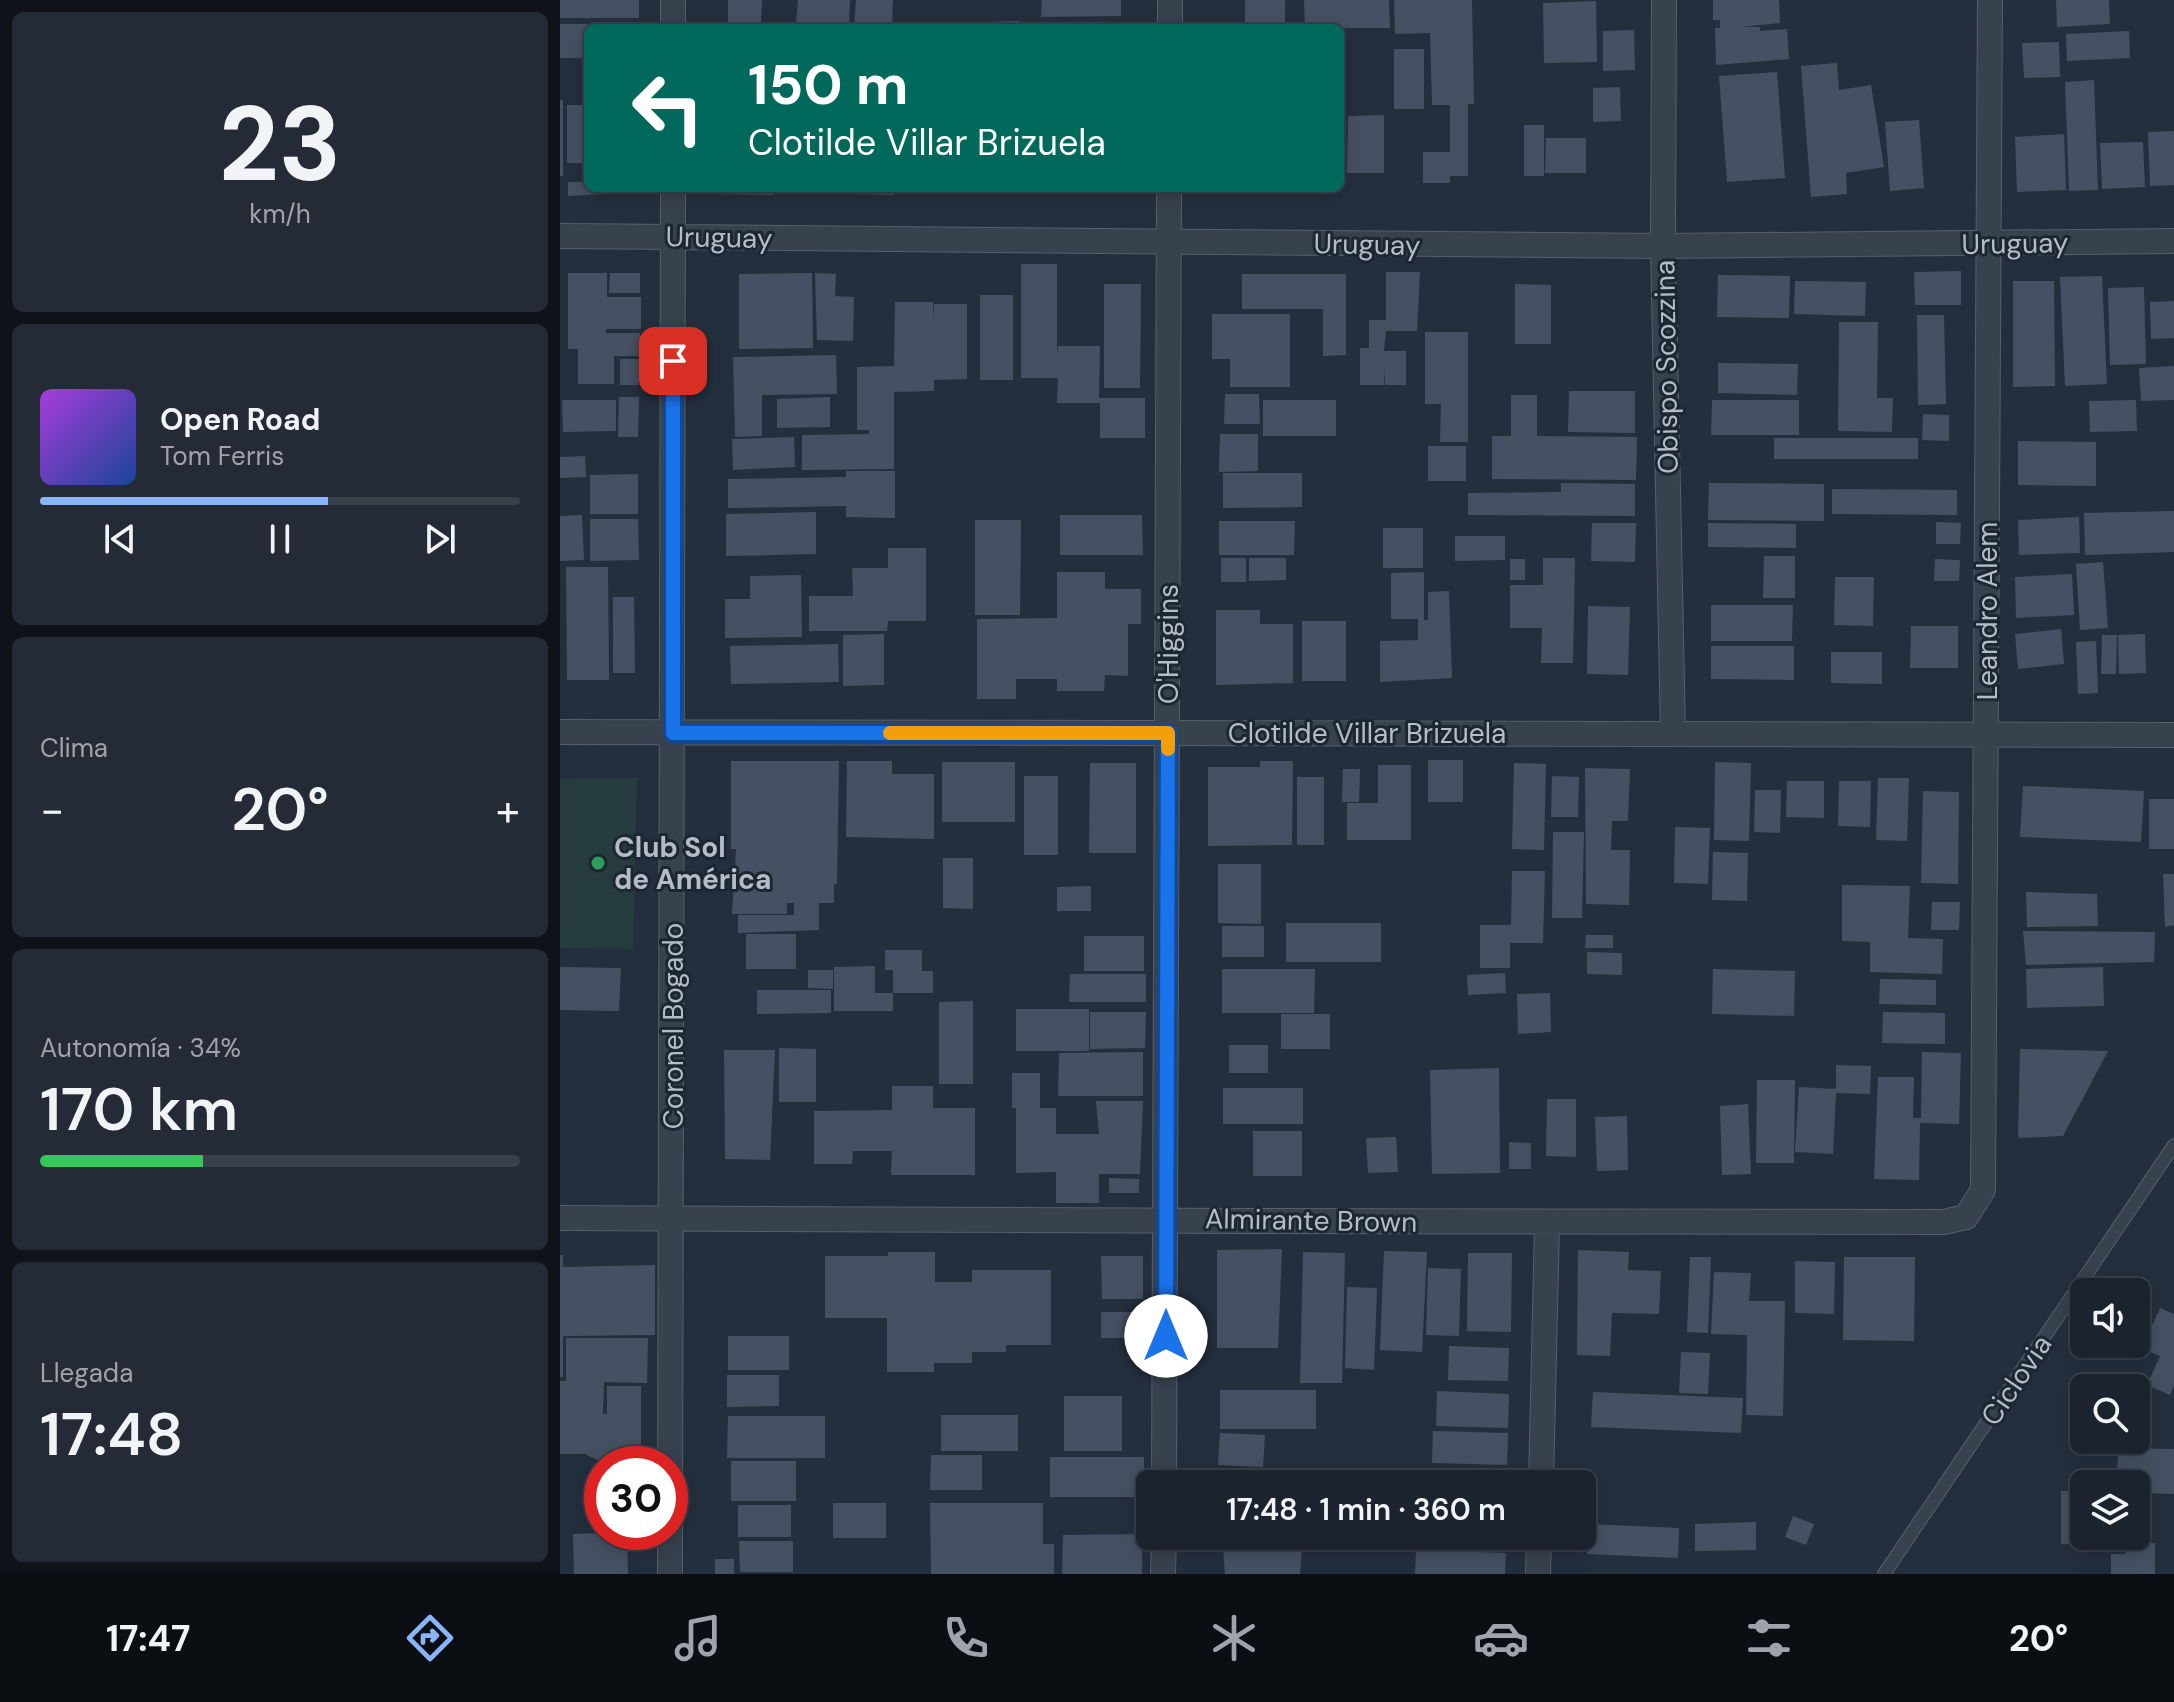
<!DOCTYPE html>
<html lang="es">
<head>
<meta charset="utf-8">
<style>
  body { margin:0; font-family:"DM Sans",sans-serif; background:#242b36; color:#f1f3f6; height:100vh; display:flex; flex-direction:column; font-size:30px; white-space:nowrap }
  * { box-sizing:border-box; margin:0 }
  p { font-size:26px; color:#a0a4aa }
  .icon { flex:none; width:44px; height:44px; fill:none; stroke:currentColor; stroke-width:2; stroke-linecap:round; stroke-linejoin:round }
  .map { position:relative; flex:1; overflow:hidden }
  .details { display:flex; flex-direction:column; gap:12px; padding:12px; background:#0f1319; width:560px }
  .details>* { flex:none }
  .hud { position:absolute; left:24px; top:24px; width:760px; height:168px; border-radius:12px; box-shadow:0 4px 20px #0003,0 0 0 2px #39404a; background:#00695c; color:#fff; overflow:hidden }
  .controls { position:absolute; left:1510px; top:1278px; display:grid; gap:16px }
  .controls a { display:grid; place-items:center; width:80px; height:80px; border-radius:12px; background:#1b232e; box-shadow:0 4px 20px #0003,0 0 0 2px #39404a; font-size:40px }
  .speed { position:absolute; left:24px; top:1446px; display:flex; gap:16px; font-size:40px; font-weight:700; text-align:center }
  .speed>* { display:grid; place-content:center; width:104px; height:104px; border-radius:50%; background:#1b232e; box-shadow:0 4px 20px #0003,0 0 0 2px #39404a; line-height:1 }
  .speed .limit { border:12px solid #d22; background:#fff; color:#111 }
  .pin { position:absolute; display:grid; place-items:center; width:68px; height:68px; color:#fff; margin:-34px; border-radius:16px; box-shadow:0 4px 12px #0006 }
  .me { position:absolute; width:88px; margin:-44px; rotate:0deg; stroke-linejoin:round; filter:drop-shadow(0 0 6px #0008) }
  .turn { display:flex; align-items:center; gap:28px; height:168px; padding:0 32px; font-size:36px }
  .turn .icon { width:104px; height:104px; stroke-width:2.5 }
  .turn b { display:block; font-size:56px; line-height:68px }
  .big { font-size:60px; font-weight:600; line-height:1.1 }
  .details .card { flex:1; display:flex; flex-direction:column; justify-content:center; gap:12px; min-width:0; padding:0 28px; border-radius:12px; background:#242b36 }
  .details .dial { align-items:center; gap:0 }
  .dial b { font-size:104px; line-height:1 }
  .song { display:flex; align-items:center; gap:24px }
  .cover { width:96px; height:96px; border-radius:12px; background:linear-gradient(135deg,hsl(280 70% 55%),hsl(220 70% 35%)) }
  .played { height:8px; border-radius:4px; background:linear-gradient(90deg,#8ab4f8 60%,#39404a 60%) }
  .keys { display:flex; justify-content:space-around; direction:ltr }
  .heat { display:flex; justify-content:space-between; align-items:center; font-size:44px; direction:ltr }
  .charge { height:12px; border-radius:6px; background:linear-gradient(90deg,#34c759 34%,#39404a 0) }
  .trip { position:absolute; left:576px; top:1470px; width:460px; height:80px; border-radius:12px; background:#1b232e; box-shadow:0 4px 20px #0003,0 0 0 2px #39404a; font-weight:600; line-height:80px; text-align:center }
  .tabs { display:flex; height:128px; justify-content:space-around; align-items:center; background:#0b0e12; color:#a0a4aa }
  .tabs .icon { width:56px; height:56px }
  .tabs .on { color:#8ab4f8 }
  .tabs b { font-size:36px; color:#f1f3f6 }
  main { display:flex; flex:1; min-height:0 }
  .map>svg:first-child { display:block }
  .green { fill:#263c3f }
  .building { fill:#455162 }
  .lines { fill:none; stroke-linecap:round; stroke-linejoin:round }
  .service-casing { stroke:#565f6c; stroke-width:14 }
  .minor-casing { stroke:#565f6c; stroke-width:26 }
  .service { stroke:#38414e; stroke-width:12 }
  .minor { stroke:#38414e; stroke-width:24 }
  .route-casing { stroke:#114b97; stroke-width:20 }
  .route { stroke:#1a73e8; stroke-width:14 }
  .slow { stroke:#f59e0b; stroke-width:14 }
  .leisure-dot { fill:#2e9e5b; stroke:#1d2633; stroke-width:3 }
  .labels { text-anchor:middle; stroke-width:6; stroke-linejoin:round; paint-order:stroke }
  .street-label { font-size:28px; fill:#b4bcc9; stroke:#1d2633 }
  .poi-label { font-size:28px; font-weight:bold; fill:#b4bcc9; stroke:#1d2633; text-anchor:start }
</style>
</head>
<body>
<main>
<section class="details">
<div class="card dial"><b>23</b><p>km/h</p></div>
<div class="card">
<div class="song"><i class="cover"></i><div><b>Open Road</b><p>Tom Ferris</p></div></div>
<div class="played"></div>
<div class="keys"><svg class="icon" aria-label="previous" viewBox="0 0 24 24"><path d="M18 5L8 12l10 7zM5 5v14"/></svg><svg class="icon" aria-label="pause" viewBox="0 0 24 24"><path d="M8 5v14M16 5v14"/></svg><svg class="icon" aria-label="next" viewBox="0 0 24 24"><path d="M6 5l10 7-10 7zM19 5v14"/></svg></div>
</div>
<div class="card"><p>Clima</p>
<div class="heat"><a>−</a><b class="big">20°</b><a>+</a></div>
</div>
<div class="card"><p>Autonomía · 34%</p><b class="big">170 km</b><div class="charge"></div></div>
<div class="card"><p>Llegada</p><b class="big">17:48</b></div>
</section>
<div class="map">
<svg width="1614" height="1574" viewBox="0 0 1614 1574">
  <rect width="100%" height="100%" fill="#242f3e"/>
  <path class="green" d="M77,778L73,949L0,948V779Z"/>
  <path class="building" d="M0,0H79V18H0Z
    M168,0H202L201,24L168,23Z
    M238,0H290L289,26L236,23Z
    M296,0H333L332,28H294Z
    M482,0H561V16L481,17Z
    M685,0H725V27H685Z
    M744,0H829L830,28H745Z
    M834,0H912L914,104H908V176H890V183H863V152H890V105H872L870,33L835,34Z
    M1153,0H1219L1220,23L1180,27H1200V31L1227,29L1229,59L1156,65L1155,28H1160V20H1153Z
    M1496,0H1549L1550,24L1497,27Z
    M1036,1L1037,62L984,63L983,3Z
    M459,21V28H425V22Z
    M233,23V28H178V25Z
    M0,24H78V28H28V58H0Z
    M1074,30L1075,70L1043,71V31Z
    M1569,31L1570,58L1507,61L1506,34Z
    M1499,42L1500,77L1464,78L1462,43Z
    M834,49H864V109H834Z
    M1277,63L1279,90L1311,85L1324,167L1286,173L1287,194L1251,197L1241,66Z
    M1217,72L1225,178L1167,182L1159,76Z
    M1534,80L1538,190L1509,191L1505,82Z
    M1060,87L1061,121L1033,122V88Z
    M0,100H3V176H0Z
    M7,105H28V163H7Z
    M824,115V173H787L788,116Z
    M1359,120L1364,188L1330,191L1325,122Z
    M964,125H984V176H964Z
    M1614,131V185L1590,186L1588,132Z
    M1504,134L1506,190L1457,192L1455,137Z
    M986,138H1026V173H985Z
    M1583,142L1585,187L1542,189L1540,143Z
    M25,168H28V188H42V194L8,196V182H25Z
    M148,188H213V195L148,194Z
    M294,188H334V195L294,194Z
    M461,264H497V357L498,346H540L539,398H585V438H540V403H497L498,378H461Z
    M1401,271V305H1355L1354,272Z
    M826,272H860L857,331H826L824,351H846V385H825V367L824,385H800V348H809V320H826Z
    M8,273H47V297H81V329H46V333H80V356H54V384H18V349H8Z
    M50,273H80V293H49Z
    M252,273L253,348L179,349V274Z
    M255,273L276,274L275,296L294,297L293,341L257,340Z
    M682,274H786V355L763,356V309H682Z
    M1158,275L1230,276L1229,318L1157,317Z
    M1542,276L1547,384L1505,386L1500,277Z
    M1235,281L1306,282L1305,316L1234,314Z
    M1453,281H1494L1495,386L1453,387Z
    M544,284H581L580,388H544Z
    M955,284L991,285V344H955Z
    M1584,287L1586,364L1550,365L1548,288Z
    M420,295H453V380H420Z
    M1614,301V338L1591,339L1590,302Z
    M335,302H373V320L374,304H407V379L374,380V391L334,392V469L242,470V435L309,434V430H297V367L334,366Z
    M652,314H730V387H670V359H652Z
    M1357,315H1384L1386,404L1358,405Z
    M1279,322H1318L1317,398H1333L1332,432L1278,431Z
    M865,332H908V442H880L881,404H865Z
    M276,355L277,394L202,395V436L175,437L173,357Z
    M60,359H79V385H60Z
    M1158,363L1238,364L1237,395L1158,393Z
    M1614,366V400L1581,401L1579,368Z
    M1009,391H1075V433L1008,432Z
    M665,394H699L700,424H664Z
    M951,395H977V436L1077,437L1076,480L932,479V436H951Z
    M59,397H79L78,437H58Z
    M270,397V427L217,428V399Z
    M2,400H56V431L3,432Z
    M703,400H776V436H703Z
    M1152,400H1239V435H1151Z
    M1576,400L1577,431L1530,432L1529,401Z
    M1363,414L1389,415V441L1362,440Z
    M660,434H698V471L659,472Z
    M234,437L235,467L173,470L172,439Z
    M1214,438H1358V459H1214Z
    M1458,441L1536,442V486L1458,485Z
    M868,446H906V481H868Z
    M25,456L26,477L0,478V457Z
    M286,471H335V518L286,517V506L168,508V479L286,477Z
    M663,473H742V507L663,508Z
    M78,474V514H30V475Z
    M1001,483L1075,484V516L908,515V493L1001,492Z
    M1149,483L1264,484V521L1148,520Z
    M1272,489L1397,490V515L1272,514Z
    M1614,511V552L1525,555L1524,513Z
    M256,512V554L166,556V514Z
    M22,515L24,560L0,561V516Z
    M500,515H582L583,555H500Z
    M1519,517L1520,553L1459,555L1458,520Z
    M30,519H78L79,560L30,561Z
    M415,520H461L460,615H415Z
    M659,521H735L734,555H659Z
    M1376,522L1401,523L1400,544H1376Z
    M1032,523H1076L1075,562L1031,561Z
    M1148,523L1236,524V548L1148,547Z
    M823,528H863V568H823Z
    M895,536H945V560L895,561Z
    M328,548H366V621H328L327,631H249V596H293L292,568H328Z
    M1204,556H1235V598H1203Z
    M661,558H686V582H661Z
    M689,558H726V580L689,581Z
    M983,558H1015L1013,663H981L982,628H950V585H983Z
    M950,559H965V580H950Z
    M1375,559L1400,560L1399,581H1374Z
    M1543,562L1548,628L1520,630L1516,564Z
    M6,567H48L49,680H7Z
    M497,572H545V589H581V624H568V676L545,675L544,691H497V679H456V699H417V619L497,618Z
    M864,572V620H868V592L889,591L892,678L820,682V641L858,640V619H831V573Z
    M1512,574L1514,615L1456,618L1455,577Z
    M241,575L242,637L165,638V599H190V576Z
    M1275,577H1314L1313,626L1274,625Z
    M53,597H74L75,673H53Z
    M1151,605H1233L1232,641H1151Z
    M1028,606L1070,607L1068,675L1027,674Z
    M656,610H700V624H733V683L656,685Z
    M742,621H786V681H742Z
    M1351,626H1398V668H1350Z
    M1501,629L1504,664L1458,669L1455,634Z
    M324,634V685L283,686V635Z
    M1585,634L1586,673L1559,674L1558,635Z
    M1542,635H1557L1556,674H1541Z
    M1536,641L1538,693L1518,694L1516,642Z
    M278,644L279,682L171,684L170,646Z
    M1151,646H1234V680L1151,679Z
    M1271,652H1322V684L1271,683Z
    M868,760H903V802H868Z
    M171,761H279L277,884H274V903H259V930L178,933V915H234V903H227V914H172L176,849H171Z
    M287,761H332V774H374V839L286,837Z
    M700,761H733L732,845L648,846V767H700Z
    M382,762H455V822H382Z
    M1155,762L1191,763L1189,841L1154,840Z
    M530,763H576V853H529Z
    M954,763L986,764L984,850L952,849Z
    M818,765H851V840H787V803H818Z
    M1025,768L1070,769L1068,821H1052L1051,850H1070L1069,905L1026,904Z
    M783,769H800L799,802H782Z
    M464,776H498V855H464Z
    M992,776L1019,777L1018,817H991Z
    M737,777H764V845H737Z
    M1318,778H1349L1347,841L1316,840Z
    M1227,781H1264V818L1226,817Z
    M1279,781H1311L1310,827L1278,826Z
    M1463,786L1584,791L1581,842L1460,837Z
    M1195,790H1221L1220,833L1194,832Z
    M1363,791L1399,792L1398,884L1361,883Z
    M1589,799H1614V849H1589Z
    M1115,827L1150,828L1148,884L1114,883Z
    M993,832H1024L1022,918H992Z
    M1153,852L1188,853L1187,901L1152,900Z
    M383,858H413V909L383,908Z
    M658,864H701V924L658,923Z
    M952,871H985L983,943H950V968H920V925H951Z
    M1603,874H1614V925L1605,927Z
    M1282,885L1350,886L1348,938L1383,939L1382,974L1310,972V942L1282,941Z
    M531,886V911H497V887Z
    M1466,892L1537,894L1538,926L1467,927Z
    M1372,902H1400L1399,930H1371Z
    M726,923H821V962H726Z
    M662,926H704V957H662Z
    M1463,931L1595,932L1594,962L1466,965Z
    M186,934H236V969H186Z
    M1026,935H1053V948H1025Z
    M524,936H584V971H524Z
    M325,950H362V971H373V993H333V1011H274V967L315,966V993H333V970H325Z
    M1027,952L1062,953V975L1027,974Z
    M0,967L61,968L59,1011L0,1010Z
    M1543,967L1544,1006L1467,1008L1466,969Z
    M662,969H755L754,1013H662Z
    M1153,969L1235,971L1234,1016L1152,1014Z
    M248,970H273V989L248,988Z
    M945,973L946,993L908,995L907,975Z
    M510,974H586V1002H509Z
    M1320,979L1376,980V1005L1319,1004Z
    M197,990H271V1013L197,1014Z
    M990,993L991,1032L958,1034L957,994Z
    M413,1001V1084H379V1002Z
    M456,1009H529V1051H456Z
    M530,1012H586L585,1048L530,1049Z
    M1323,1012L1385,1013V1044L1322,1043Z
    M721,1014H770V1049H721Z
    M669,1045H708V1073H669Z
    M219,1048L256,1049V1102H219Z
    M1460,1049L1548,1051L1503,1136L1458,1138Z
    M164,1050H215L210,1160L165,1159Z
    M583,1052V1096H498L499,1053Z
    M1362,1052L1401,1053L1399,1124L1360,1123L1359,1180L1314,1179L1318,1077H1354L1353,1118H1361Z
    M1276,1065L1311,1066L1310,1094L1276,1093L1273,1154L1235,1152L1239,1087L1276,1089Z
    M939,1068L940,1173L872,1174L870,1070Z
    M452,1073H480V1108H496V1134H539L536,1101H583L580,1174H539V1203H496V1172L456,1173V1108H452Z
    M1197,1080H1235L1234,1163H1196Z
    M332,1086H373V1108H415V1175H331L332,1151H293L292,1164H254V1111L332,1110Z
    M663,1088H743V1124H663Z
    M987,1099H1016V1157L986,1156Z
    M1188,1104L1191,1174L1162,1175L1160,1106Z
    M1067,1116L1068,1170L1037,1171L1035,1117Z
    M693,1131H742V1176H693Z
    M836,1137L838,1172L808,1173L806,1138Z
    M949,1142L971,1143V1169H949Z
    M549,1178L579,1179V1193H549Z
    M722,1249L718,1348H657V1250Z
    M1018,1250L1069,1252L1068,1270L1101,1271L1099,1314L1052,1313L1050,1356L1017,1355Z
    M824,1251L867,1252L862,1352L820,1350Z
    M328,1252H375V1282H412V1270H491V1345H446V1352H412V1363H374V1372H327V1318H265V1256H328Z
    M743,1252L785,1253L782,1383H740Z
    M908,1253H952L951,1332L907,1331Z
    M0,1255H3V1267L95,1265V1335L3,1336V1377H0Z
    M541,1256H583V1299H542Z
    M1130,1257H1151L1148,1333L1127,1332Z
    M1284,1257H1355L1354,1341L1283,1340Z
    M1235,1261L1275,1262L1274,1314L1235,1313Z
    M868,1268L901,1269L899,1336L866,1335Z
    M1154,1272L1191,1273L1189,1301H1225L1223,1416L1186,1415L1187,1335L1151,1334Z
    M787,1287L817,1288L814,1370L785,1368Z
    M1600,1308L1614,1314V1385L1610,1395L1587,1385L1600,1356L1582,1348Z
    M541,1312H582V1338H541Z
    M168,1336H229V1370H168Z
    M6,1338H88L87,1383L44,1382L43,1414H47V1386H81V1461L45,1464L25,1454H0V1381H6Z
    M889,1346L949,1348L948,1381L888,1380Z
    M1121,1352L1150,1353L1148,1394L1119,1393Z
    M167,1375H219V1406L167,1407Z
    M660,1390H756V1429H660Z
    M877,1391L949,1394L948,1428L876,1426Z
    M1033,1392L1183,1398L1181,1433L1031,1427Z
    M504,1396H562V1451H504Z
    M381,1415H458V1451H381Z
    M168,1416H265V1458H167Z
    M873,1431L948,1433L947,1465L872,1463Z
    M660,1433L705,1435L703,1467L658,1465Z
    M1558,1448L1614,1449V1494L1576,1493V1484H1524V1536H1536V1544H1501V1491H1514V1478H1557Z
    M371,1455H422V1490H370Z
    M490,1457H584V1497H490Z
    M171,1461H236V1501H171Z
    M875,1470L946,1472V1484H874Z
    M663,1471L803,1474V1484H663Z
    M273,1503H326V1538H273Z
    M370,1503H483V1544H494V1574H371Z
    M178,1505H231V1537H178Z
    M1233,1516L1254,1524L1246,1545L1225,1537Z
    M1196,1522V1550L1135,1551V1524Z
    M1028,1524L1119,1528L1118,1558L1027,1554Z
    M67,1532L68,1574H14L13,1534Z
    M582,1534V1574H502L503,1535Z
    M662,1536H743L740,1574H665Z
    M179,1541H233V1572H180Z
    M1566,1543H1595V1574H1551V1554H1566Z
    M856,1550L946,1553L945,1574H855Z
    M155,1559H174V1574H155Z"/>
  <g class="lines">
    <defs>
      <path id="service" d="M1324,1574L1614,1145"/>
      <path id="minor" d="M1104,0L1103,246L1113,734
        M113,28V0
        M610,28V0
        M0,236L1103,246L1614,241
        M0,732L1614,735
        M0,1218C461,1218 923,1225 1384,1222L1406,1217L1423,1190L1430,0
        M604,1484L609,188
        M981,1484L987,1223
        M110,1529L113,188
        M110,1574V1532
        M603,1574L604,1536
        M978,1574L979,1536"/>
    </defs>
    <use href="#service" class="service-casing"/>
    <use href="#minor" class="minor-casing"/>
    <use href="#service" class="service"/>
    <use href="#minor" class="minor"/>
  </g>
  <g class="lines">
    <defs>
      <path id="route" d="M113,361V733H608L606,1336"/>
    </defs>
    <use href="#route" class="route-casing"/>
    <use href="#route" class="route"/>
    <path class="slow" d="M330,733H608V749"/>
  </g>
  <circle class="leisure-dot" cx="38" cy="863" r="8"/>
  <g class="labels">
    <g class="street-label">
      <text transform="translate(159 237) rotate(1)" y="10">Uruguay</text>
      <text transform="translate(1455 243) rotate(-1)" y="10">Uruguay</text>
      <text transform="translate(807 244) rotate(1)" y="10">Uruguay</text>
      <text transform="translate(1106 367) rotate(-91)" y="10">Obispo Scozzina</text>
      <text transform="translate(1427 611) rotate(-90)" y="10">Leandro Alem</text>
      <text transform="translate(608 644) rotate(-90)" y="10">O'Higgins</text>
      <text x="807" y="743">Clotilde Villar Brizuela</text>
      <text transform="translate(113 1026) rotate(-90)" y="10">Coronel Bogado</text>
      <text transform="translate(751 1220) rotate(1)" y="10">Almirante Brown</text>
      <text transform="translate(1456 1380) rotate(-56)" y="10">Ciclovia</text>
    </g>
    <g class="poi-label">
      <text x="54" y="857">Club Sol<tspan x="54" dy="32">de América</tspan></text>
    </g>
  </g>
</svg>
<div class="controls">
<a><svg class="icon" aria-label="sound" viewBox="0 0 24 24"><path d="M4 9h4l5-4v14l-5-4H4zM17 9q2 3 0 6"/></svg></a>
<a><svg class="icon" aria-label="search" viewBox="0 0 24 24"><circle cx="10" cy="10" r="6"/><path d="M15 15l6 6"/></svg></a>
<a><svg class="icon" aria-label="layers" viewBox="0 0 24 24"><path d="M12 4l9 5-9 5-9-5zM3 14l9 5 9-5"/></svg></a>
</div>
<div class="speed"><div class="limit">30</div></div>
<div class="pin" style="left:113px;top:361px;background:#d93025"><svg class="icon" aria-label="arrive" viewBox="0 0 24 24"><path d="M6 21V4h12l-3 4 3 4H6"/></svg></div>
<svg class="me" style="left:606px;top:1336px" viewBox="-20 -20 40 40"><circle r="19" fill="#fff"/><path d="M0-13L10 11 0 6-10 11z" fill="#1a73e8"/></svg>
<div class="trip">17:48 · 1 min · 360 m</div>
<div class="hud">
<div class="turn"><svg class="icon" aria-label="left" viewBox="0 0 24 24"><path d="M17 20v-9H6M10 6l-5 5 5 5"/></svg><div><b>150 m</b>Clotilde Villar Brizuela</div></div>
</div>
</div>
</main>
<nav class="tabs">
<b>17:47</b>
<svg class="icon on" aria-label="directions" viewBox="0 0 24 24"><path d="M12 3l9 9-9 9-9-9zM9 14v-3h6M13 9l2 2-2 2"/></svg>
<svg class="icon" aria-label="music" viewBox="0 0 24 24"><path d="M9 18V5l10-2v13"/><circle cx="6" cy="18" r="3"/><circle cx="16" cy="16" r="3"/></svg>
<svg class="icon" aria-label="phone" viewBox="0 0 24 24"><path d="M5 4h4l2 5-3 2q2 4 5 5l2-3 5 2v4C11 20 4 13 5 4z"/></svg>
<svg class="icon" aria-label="climate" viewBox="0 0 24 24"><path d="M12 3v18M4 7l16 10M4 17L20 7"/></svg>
<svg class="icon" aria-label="car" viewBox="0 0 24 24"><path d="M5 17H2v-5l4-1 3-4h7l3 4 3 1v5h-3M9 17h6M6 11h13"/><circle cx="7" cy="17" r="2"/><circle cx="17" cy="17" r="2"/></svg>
<svg class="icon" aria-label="filters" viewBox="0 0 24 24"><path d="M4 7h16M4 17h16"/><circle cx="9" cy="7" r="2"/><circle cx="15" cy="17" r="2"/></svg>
<b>20°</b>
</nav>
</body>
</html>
